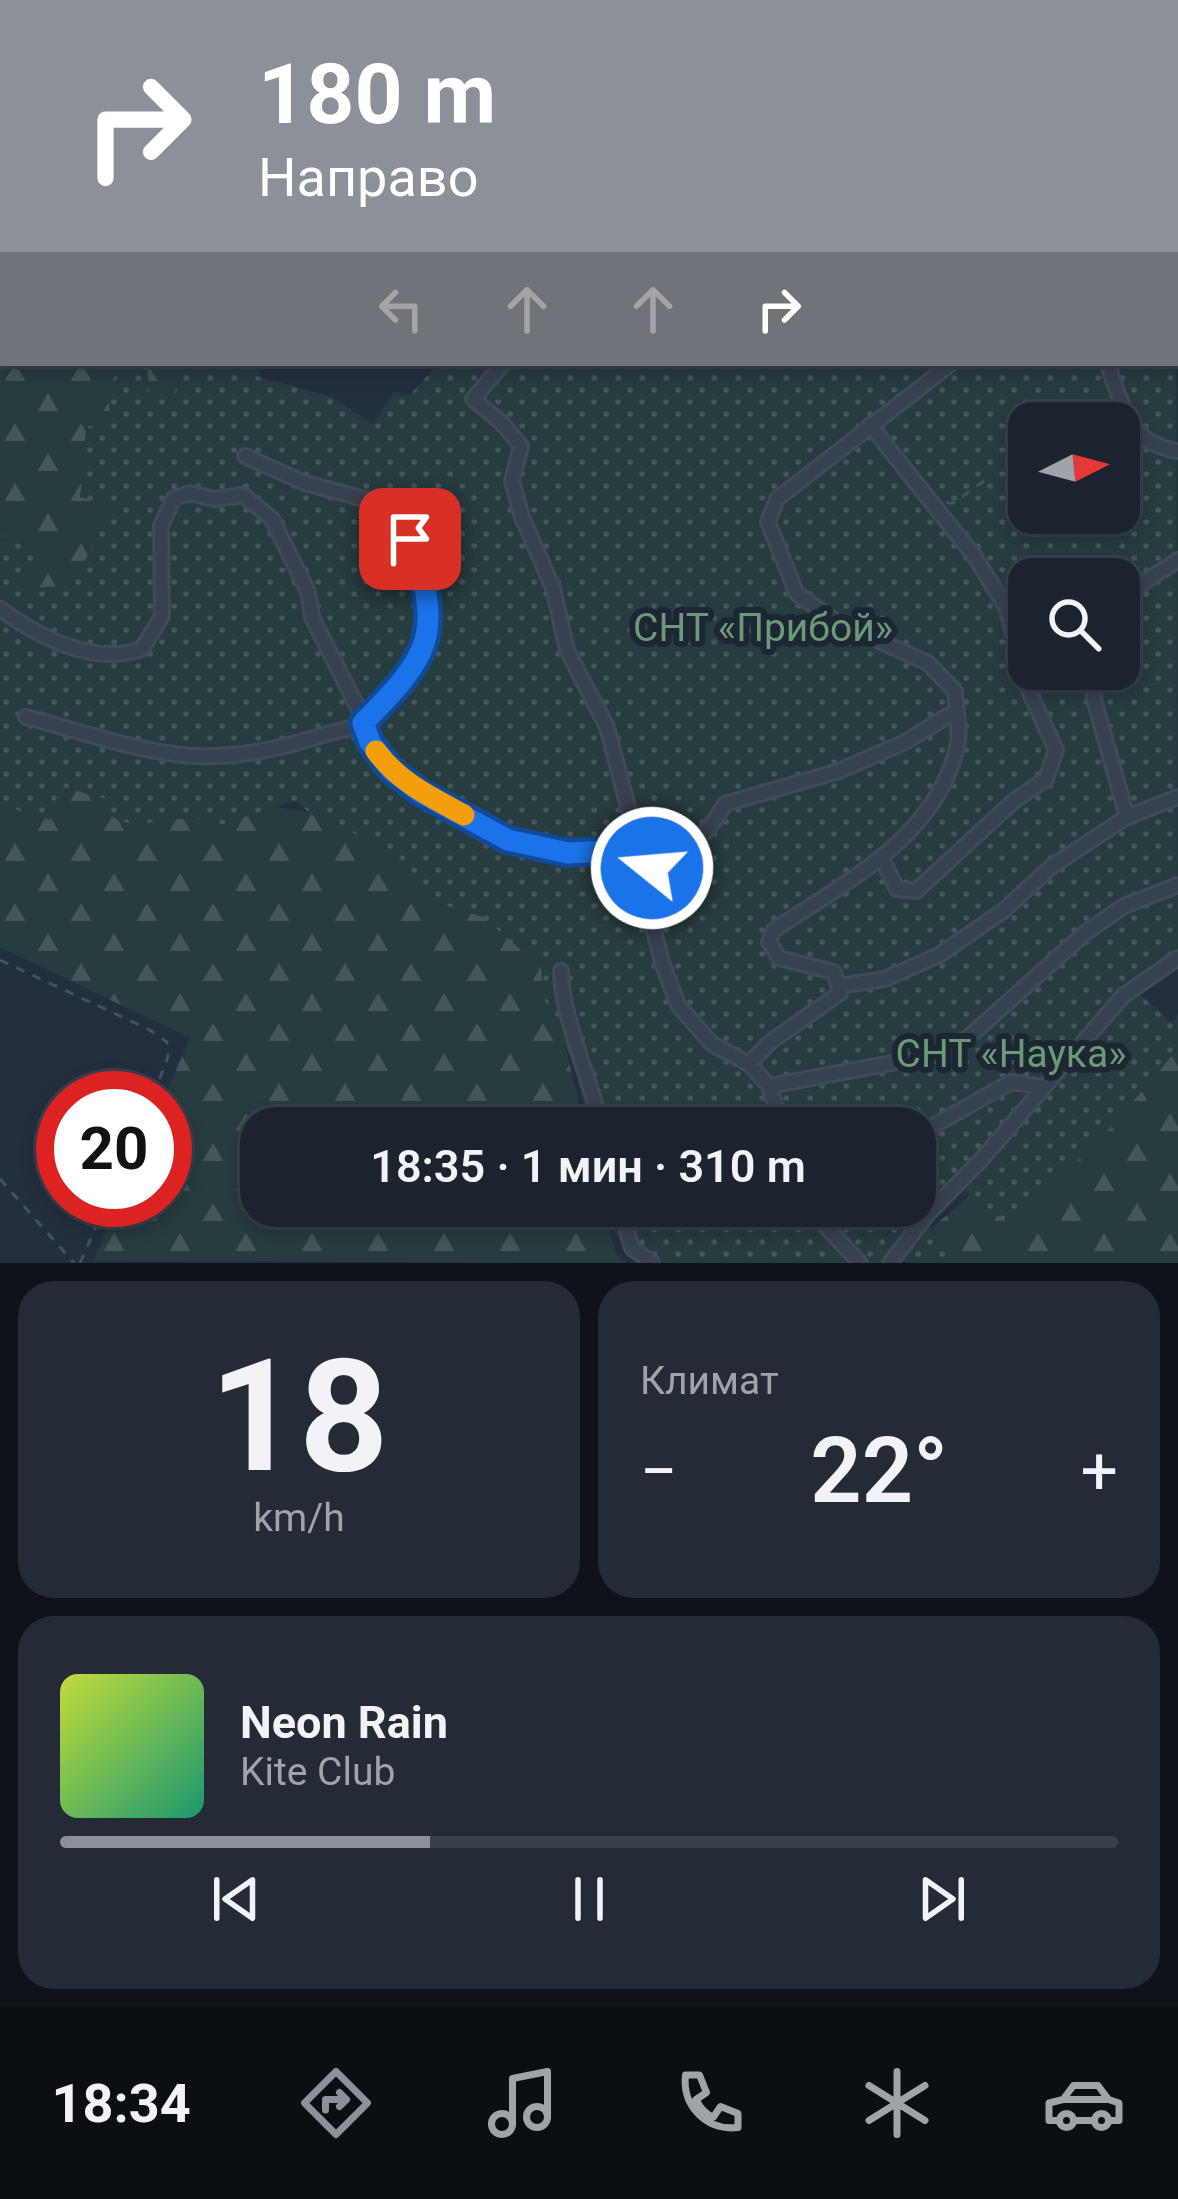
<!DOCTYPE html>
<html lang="ru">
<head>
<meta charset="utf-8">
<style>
  body { margin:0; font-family:Roboto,sans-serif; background:#242b36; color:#f1f3f6; height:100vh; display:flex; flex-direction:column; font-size:45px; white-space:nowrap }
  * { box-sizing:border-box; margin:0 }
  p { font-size:39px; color:#a0a4aa }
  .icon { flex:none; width:66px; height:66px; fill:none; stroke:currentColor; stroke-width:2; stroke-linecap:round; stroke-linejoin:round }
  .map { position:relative; height:1263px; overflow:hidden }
  .sheet { display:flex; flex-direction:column; gap:18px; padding:18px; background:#0f1319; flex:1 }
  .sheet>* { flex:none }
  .banner { position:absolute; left:0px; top:0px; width:1179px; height:366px; box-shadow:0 6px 18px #0003,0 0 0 3px #39404a; background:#8c9099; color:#fff; overflow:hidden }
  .needle { width:78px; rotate:84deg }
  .buttons { position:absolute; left:1008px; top:402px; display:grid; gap:24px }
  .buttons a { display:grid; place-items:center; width:132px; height:132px; border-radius:24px; background:#1b232e; box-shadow:0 6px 18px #0003,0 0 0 3px #39404a; font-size:60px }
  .speed { position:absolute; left:36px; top:1071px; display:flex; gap:24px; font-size:60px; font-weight:700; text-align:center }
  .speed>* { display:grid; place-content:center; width:156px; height:156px; border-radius:50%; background:#1b232e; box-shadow:0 6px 18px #0003,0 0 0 3px #39404a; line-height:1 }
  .speed .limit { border:18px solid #d22; background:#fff; color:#111 }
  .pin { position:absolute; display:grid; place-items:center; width:102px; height:102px; color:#fff; margin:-51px; border-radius:24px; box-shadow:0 6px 18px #0006 }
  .me { position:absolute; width:132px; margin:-66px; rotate:287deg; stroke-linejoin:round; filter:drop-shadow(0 0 9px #0008) }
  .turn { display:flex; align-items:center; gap:42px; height:252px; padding:0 60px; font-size:54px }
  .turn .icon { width:156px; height:156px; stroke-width:2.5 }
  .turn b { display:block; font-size:84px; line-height:102px }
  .lanes { display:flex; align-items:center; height:114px; padding:0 60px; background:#0003; justify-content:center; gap:60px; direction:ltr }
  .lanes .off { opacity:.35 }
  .big { font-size:90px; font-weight:600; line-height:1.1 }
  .sheet .tile { flex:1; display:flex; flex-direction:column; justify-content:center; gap:18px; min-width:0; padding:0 42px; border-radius:36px; background:#242b36 }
  .sheet .dial { align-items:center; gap:0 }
  .dial b { font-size:156px; line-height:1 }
  .song { display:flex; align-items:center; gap:36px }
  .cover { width:144px; height:144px; border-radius:18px; background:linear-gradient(135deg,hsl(70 70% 55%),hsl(160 70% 35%)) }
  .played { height:12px; border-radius:6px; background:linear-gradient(90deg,#8c9099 35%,#39404a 35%) }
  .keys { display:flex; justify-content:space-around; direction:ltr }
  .heat { display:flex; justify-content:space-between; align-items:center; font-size:66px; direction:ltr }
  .sheet .tiles { flex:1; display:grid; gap:18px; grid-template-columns:1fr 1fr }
  .tile:last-child { grid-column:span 2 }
  .trip { position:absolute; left:240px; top:1107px; width:696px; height:120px; border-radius:36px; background:#1b232e; box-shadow:0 6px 18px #0003,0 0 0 3px #39404a; font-weight:600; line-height:120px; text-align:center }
  .tabs { display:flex; height:192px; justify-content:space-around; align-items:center; background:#0b0e12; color:#a0a4aa }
  .tabs .icon { width:84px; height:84px }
  .tabs .current { color:#8c9099 }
  .tabs b { font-size:54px; color:#f1f3f6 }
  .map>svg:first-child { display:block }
  .forest { fill:url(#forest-firs) }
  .park { fill:url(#park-dots); fill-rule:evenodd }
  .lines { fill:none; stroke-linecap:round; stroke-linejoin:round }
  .minor-casing { stroke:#414a57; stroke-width:18 }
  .path { stroke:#3f5557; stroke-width:3; stroke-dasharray:9 9; stroke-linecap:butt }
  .minor { stroke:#38414e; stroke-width:12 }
  .route-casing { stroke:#114b97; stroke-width:30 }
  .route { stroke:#1a73e8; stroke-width:21 }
  .slow { stroke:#f59e0b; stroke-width:21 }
  .labels { text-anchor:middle; stroke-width:12; stroke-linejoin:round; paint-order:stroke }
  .park-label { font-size:39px; fill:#6b9a76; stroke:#1d2633 }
</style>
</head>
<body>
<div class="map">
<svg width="1178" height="1263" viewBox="0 0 1178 1263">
  <defs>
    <pattern id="forest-firs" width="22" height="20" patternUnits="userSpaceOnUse" patternTransform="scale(3)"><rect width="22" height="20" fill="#263c3f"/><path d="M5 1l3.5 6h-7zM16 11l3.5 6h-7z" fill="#435659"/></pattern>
    <pattern id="park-dots" width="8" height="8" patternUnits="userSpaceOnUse" patternTransform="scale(3)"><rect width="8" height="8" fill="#263c3f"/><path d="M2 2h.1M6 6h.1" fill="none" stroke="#435659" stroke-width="1.8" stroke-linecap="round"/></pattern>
  </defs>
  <rect width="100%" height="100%" fill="#242f3e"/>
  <path class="forest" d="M0,122L3,363H264L96,781L358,819L544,959L585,1128H261V1206H604L616,1255L626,1263L93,1261L120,1200H165L164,1098L190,1038L0,947Z
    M1178,1014V1263H908L904,1252L1060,1117L1128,1106Z"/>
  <path class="park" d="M408,0H1027L1028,3H408Z
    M1176,161L1178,965L1139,994L1178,1028V1049L1112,1126L1012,1226L960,1188L924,1224L959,1253L954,1263H908L900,1259L898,1263H636L614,1231L608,1206H915V1128H590L575,1066L543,996L541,967L483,917L438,903L399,857L373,841L315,817L295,801L217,826L201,820L163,818L139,827L109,816L113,801L60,786L50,820L21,812L0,801V533L37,555L22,589L73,585L112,506L80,497L86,427L113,422L105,389L122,369L148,370L149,398H172L187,363H208L332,397L373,424L394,392L409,396L439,363H1176ZM1029,423H1119V513H1029ZM1029,579H1119V669H1029Z"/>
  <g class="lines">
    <defs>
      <path id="minor" d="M882,3L886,0
        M1176,297H1178
        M504,363L473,399L502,423L521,446L512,481L522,517L553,588L567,650L607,727L629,811L645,840L653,869L651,919L662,962L678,1005L712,1044L749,1064L769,1086L776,1108L775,1128
        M1107,363C1123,404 1127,444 1178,451
        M870,425L975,557L1007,609L1025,682L1056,750L1046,779L1015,800L916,891L897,889L881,857
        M1119,603L1128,593L1178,560
        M0,609C40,637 92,666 142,649L162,616L161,526L174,498L190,493L214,499L243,495L272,519L308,592L312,617L360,712L370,742L390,770L420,792L508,840L568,853L611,851L645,870C682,860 707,836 725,804L839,771L905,742L956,711
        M1094,669V699L1127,817
        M26,717C80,731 140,753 196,756C243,758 286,747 330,733C341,730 356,728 365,722C407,693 437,640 428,589C422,559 405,531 390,506L305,483L245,456
        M561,971C561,1014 591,1082 602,1128
        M838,986L834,972L779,958L769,942L774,930C845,882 936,838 957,747C961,730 956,708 955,691L928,663L837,622L797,594L768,522L777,499L952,363
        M838,986L885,979L939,955L1003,911L1052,866L1127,817L1178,797
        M749,1064L769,1043L840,993L838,986
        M769,1086L945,1053L970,1036L1085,933L1124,906L1178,885
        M915,1136L1011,1082L1044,1087
        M620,1206L632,1248L652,1263
        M807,1206L860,1263
        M890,1263L928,1214L981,1160L1123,996L1178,958"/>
    </defs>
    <use href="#minor" class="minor-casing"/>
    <path class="path" d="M145,3L146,0
      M0,95L3,96
      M946,503H953L990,477
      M0,960L148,1029L167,1042L168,1057L152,1098
      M0,1179L74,1263
      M80,1263L108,1200"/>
    <use href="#minor" class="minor"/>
  </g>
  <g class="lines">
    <defs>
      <path id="route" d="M410,539C444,633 431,655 363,723L370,742L391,770L420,792L508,840L568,853L610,851L645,870L652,868"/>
    </defs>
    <use href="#route" class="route-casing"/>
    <use href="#route" class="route"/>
    <path class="slow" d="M376,751C400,783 431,797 464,815"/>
  </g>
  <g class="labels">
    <g class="park-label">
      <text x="763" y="641">СНТ «Прибой»</text>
      <text x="1011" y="1067">СНТ «Наука»</text>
    </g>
  </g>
</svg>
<div class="buttons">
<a><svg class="needle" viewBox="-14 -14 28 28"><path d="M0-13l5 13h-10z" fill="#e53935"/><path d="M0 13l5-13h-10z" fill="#a0a4aa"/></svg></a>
<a><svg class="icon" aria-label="search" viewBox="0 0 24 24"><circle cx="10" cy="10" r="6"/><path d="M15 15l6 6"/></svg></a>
</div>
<div class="speed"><div class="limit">20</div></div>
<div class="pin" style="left:410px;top:539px;background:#d93025"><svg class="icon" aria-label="arrive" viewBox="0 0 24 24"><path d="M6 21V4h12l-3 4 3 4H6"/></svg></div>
<svg class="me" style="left:652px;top:868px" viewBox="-20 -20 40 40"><circle r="17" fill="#1a73e8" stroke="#fff" stroke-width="3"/><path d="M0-11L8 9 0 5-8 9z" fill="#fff"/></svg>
<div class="trip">18:35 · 1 мин · 310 m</div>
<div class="banner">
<div class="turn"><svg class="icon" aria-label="right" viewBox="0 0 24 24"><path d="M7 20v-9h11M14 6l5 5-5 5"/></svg><div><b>180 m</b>Направо</div></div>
<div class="lanes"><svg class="icon off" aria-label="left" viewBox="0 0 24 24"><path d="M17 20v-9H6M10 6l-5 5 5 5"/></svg><svg class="icon off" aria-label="ahead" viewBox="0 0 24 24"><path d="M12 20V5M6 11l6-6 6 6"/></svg><svg class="icon off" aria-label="ahead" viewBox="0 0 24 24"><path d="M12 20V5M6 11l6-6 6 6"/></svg><svg class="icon" aria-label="right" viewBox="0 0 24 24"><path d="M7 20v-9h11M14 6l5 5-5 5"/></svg></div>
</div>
</div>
<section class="sheet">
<div class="tiles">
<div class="tile dial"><b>18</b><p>km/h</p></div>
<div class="tile"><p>Климат</p>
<div class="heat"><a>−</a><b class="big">22°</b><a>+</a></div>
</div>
<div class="tile">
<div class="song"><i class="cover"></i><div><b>Neon Rain</b><p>Kite Club</p></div></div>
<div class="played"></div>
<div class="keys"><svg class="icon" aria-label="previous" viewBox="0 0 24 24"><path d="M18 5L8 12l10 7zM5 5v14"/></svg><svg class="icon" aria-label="pause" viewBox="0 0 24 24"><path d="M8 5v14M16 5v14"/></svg><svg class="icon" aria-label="next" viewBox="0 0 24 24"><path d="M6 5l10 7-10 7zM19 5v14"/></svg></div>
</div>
</div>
</section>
<nav class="tabs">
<b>18:34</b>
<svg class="icon current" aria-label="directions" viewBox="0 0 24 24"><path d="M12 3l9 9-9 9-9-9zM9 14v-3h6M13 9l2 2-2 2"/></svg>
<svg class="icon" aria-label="music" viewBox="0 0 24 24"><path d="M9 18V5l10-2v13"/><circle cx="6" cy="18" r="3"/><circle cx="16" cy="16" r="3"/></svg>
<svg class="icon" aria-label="phone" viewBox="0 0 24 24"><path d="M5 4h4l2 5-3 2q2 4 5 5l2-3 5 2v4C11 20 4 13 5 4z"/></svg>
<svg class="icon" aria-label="climate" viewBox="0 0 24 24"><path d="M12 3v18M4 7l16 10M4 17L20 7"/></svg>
<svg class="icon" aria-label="car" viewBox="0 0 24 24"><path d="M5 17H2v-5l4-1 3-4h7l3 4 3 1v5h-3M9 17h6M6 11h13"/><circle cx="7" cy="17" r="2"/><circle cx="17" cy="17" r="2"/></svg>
</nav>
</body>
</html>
